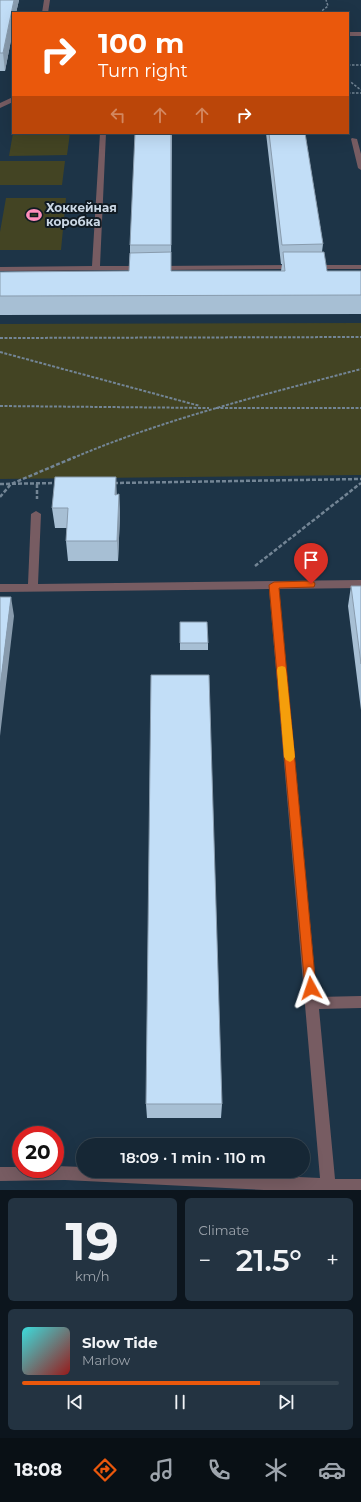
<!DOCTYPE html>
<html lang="en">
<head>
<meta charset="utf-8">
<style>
  body { margin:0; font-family:Montserrat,sans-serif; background:#233341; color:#f1f3f6; height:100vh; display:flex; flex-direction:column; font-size:15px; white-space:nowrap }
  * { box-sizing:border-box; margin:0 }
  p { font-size:13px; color:#9ea5ad }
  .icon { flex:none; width:22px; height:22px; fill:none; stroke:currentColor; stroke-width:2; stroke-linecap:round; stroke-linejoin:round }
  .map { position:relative; height:1190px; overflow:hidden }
  .drawer { display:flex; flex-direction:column; gap:8px; padding:8px; background:#0c151d; flex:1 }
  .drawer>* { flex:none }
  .top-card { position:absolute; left:12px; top:12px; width:337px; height:122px; border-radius:0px; box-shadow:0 4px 16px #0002,0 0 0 1px #354450; background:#ea580c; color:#fff; overflow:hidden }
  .speed { position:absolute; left:12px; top:1126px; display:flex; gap:8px; font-size:20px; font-weight:700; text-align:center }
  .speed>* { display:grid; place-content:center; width:52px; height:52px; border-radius:50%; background:#162735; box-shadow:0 4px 16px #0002,0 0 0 1px #354450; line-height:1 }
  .speed .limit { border:6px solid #d22; background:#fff; color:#111 }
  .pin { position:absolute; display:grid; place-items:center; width:34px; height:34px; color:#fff; margin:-41px -17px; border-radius:50% 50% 50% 0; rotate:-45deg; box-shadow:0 0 4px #0007 }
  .pin .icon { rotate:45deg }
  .me { position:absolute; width:44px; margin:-22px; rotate:355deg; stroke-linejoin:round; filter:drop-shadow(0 0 3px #0008) }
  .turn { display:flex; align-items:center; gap:14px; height:84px; padding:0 20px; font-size:18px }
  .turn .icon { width:52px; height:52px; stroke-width:2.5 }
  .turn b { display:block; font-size:28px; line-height:34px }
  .lanes { display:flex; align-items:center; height:38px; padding:0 20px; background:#0003; justify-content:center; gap:20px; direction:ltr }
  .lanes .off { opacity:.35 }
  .big { font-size:30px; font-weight:600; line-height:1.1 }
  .drawer .card { flex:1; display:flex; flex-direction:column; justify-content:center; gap:6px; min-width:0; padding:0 14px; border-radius:6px; background:#233341 }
  .drawer .dial { align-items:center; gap:0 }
  .dial b { font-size:52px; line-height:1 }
  .song { display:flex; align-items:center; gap:12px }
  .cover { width:48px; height:48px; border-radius:6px; background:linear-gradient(135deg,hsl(180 70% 55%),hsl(0 70% 35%)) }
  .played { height:4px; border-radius:2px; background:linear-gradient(90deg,#ea580c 75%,#354450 75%) }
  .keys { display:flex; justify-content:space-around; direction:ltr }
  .heat { display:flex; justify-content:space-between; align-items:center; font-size:22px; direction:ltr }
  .drawer .tiles { flex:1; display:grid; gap:8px; grid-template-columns:1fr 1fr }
  .card:last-child { grid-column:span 2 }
  .trip { position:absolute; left:76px; top:1138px; width:234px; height:40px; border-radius:20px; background:#162735; box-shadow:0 4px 16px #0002,0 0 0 1px #354450; font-weight:600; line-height:40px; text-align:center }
  .menu { display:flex; height:64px; justify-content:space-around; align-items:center; background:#091015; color:#9ea5ad }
  .menu .icon { width:28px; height:28px }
  .menu .active { color:#ea580c }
  .menu b { font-size:18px; color:#f1f3f6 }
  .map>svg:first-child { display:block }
  .green { fill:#434423 }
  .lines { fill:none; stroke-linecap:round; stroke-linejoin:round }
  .path-far2 { stroke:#738595; stroke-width:1.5; stroke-dasharray:2.5 1.5; stroke-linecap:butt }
  .path-far1 { stroke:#738595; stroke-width:2; stroke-dasharray:3 1.5; stroke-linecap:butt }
  .path { stroke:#738595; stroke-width:2.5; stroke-dasharray:4 2; stroke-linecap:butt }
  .minor { fill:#775c62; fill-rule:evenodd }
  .wall { fill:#a7bfd4 }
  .shaded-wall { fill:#889bad }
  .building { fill:#c2def7; stroke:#889bad }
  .route { fill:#ea580c; stroke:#983908 }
  .slow { fill:#f59e0b }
  .labels { text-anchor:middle; stroke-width:4; stroke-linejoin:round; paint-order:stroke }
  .far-poi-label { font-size:12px; font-weight:bold; fill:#cad7e4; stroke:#111b23; text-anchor:start }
</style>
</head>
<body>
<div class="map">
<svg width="361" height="1190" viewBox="0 0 361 1190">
  <rect width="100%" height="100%" fill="#1d3447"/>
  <path class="green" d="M13,133H70L67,155L9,156Z
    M0,161H65L62,185H0Z
    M6,198H66L61,250H0V232Z
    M361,323V475L0,479V324Z"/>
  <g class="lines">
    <path class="path-far2" d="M319,13L328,6L326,0
      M348,65H361
      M348,80L361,90
      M348,93H361"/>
    <path class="path-far1" d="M0,338L361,337
      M0,352L200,406
      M0,406L209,408
      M216,408H361
      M73,458C167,418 263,395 361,369"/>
    <path class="path" d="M114,483L361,479
      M0,484L57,483
      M37,484V499
      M0,497L11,484L75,457
      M255,566L361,483"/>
    <path class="minor" d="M44,0H50L48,13H42Z
      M348,32H361V36H348Z
      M13,97V102L0,108V103Z
      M100,133H106L100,266H144V270L0,271V267L92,266Z
      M352,138L357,139L361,154V170L358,168L351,139Z
      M295,265H298V269L157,270L153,268L157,266Z
      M310,265H361V269H310Z
      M36,511L41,514L38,584L361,580V588L279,589L317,997L361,996V1008L319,1009L335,1179H361V1190H264L65,1180L0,1181V1167H21V1169H55V1166L83,1167V1171H169L320,1178L269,589L0,592V584H28L31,514Z"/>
  </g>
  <path class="wall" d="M0,0H19L16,13H13V30L5,71H0V74Z
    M172,133L171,271H281L282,264H281L266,133H305L323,244L322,252L327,271H361V314L0,315V272L129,271L130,253V245Z
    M119,494L120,515L118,561H68L66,541L67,528H55L52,508Z
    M351,586H361V710L348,606Z
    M180,622L208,643V650H180Z
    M146,1104H222L221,1118H147Z"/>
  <path class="shaded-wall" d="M14,0H19L16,13H13V30L5,71L3,53Z
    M116,477L117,497L115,495Z
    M119,494L120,515L118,561L117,541Z
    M11,597L14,616L0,736V688Z"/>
  <path class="building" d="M0,0H14L3,53H0Z
    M135,133H171V245H130Z
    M269,133H305L323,244L282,245Z
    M171,252V271H285L283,252H324L327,271H361V295L0,296V272L129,271L130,253Z
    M55,477H116L115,495L119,494L117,541H66L68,508H52Z
    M351,586H361V664Z
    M0,597H11L0,688Z
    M180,622H207L208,643H180Z
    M151,675H209L222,1104H146Z"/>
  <path class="route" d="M311,581L314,582L315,584L314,587L279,588L316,988L315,992L311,993L306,992L305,988L269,585L274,582Z"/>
  <path class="slow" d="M282,666L285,667L286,670L295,757L293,760L290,762L286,760L284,757L277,670L278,667Z"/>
  <defs>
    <symbol id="stadium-bare" viewBox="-9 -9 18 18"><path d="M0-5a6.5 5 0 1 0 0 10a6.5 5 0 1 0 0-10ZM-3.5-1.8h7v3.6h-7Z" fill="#ff8ebb" stroke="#111b23" stroke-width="2.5" paint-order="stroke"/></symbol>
  </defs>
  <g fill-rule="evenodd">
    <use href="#stadium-bare" x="23" y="204" width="22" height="22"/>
  </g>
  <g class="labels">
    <g class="far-poi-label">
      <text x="46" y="212">Хоккейная<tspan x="46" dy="14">коробка</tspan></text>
    </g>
  </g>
</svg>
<div class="speed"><div class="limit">20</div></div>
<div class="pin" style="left:311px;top:584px;background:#d93025"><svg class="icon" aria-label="arrive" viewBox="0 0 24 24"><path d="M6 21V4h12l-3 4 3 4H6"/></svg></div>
<svg class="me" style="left:311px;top:988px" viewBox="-20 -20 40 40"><path d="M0-17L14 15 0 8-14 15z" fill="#ea580c" stroke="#fff" stroke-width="4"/></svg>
<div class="trip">18:09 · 1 min · 110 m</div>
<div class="top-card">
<div class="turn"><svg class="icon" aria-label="right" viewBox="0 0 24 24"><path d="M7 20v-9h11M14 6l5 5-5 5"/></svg><div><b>100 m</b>Turn right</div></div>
<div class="lanes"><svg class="icon off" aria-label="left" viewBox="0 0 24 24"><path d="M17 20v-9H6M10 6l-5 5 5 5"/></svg><svg class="icon off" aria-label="ahead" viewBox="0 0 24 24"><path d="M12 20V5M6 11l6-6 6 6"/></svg><svg class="icon off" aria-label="ahead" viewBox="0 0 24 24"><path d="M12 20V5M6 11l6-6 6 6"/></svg><svg class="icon" aria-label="right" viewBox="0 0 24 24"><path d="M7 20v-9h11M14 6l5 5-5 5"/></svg></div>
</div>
</div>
<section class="drawer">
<div class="tiles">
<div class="card dial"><b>19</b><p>km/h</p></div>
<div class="card"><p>Climate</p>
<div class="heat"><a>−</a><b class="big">21.5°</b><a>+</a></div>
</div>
<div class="card">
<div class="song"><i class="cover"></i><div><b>Slow Tide</b><p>Marlow</p></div></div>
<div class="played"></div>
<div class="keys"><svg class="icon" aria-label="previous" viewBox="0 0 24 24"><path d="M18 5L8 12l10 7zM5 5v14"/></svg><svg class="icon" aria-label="pause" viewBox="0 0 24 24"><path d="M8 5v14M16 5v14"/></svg><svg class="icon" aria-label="next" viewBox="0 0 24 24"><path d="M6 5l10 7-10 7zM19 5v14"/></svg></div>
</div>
</div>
</section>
<nav class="menu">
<b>18:08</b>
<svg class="icon active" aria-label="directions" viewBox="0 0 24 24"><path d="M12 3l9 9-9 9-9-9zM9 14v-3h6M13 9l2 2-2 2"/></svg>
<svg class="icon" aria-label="music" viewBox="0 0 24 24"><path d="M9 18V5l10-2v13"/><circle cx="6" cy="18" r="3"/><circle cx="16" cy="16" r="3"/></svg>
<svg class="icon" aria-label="phone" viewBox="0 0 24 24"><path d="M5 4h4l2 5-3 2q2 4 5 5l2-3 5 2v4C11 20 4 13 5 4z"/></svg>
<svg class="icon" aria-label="climate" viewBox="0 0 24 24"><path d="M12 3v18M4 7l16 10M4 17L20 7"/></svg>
<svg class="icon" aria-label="car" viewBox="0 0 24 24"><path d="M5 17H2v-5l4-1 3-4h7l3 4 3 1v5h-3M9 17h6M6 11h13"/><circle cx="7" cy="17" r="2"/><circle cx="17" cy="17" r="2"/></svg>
</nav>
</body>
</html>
